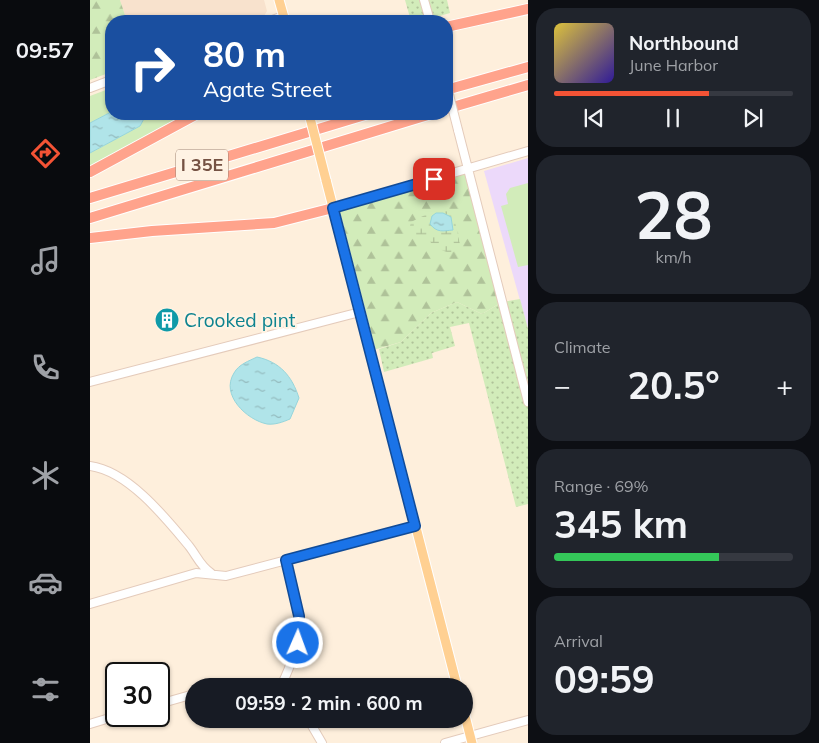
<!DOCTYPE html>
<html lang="en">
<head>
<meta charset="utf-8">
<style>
  body { margin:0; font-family:Mulish,sans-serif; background:#20242c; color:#f1f3f6; height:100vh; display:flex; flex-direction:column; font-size:19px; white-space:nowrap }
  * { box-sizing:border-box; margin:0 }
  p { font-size:16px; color:#9ea1a6 }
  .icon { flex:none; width:28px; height:28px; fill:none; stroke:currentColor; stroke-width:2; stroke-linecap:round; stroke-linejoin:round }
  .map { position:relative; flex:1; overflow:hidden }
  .sheet { display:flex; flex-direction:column; gap:8px; padding:8px; background:#0d0f14; width:291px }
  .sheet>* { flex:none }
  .hud { position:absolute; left:15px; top:15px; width:348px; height:105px; border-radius:20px; box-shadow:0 1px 4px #0004; background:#1a4fa0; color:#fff; overflow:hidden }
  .speed { position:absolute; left:15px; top:662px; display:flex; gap:10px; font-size:25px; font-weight:700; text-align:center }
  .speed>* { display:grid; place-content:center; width:65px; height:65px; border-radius:50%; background:#171b24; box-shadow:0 1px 4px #0004; line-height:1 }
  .speed .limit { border:2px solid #111; border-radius:8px; background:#fff; color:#111 }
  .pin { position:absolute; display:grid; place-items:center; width:42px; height:42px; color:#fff; margin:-21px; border-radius:10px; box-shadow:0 2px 8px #0006 }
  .me { position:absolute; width:55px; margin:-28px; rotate:2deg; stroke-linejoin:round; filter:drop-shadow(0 0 4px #0008) }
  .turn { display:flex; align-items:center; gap:18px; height:105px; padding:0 15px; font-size:22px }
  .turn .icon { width:65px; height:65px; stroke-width:2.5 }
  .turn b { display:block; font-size:35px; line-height:42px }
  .big { font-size:38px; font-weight:700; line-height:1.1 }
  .sheet .widget { flex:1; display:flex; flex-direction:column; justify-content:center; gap:8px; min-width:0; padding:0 18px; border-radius:20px; background:#20242c }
  .sheet .dial { align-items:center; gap:0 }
  .dial b { font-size:65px; line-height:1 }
  .song { display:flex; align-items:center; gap:15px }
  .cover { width:60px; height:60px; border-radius:8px; background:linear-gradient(135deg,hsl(50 70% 55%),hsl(250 70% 35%)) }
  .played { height:5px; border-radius:2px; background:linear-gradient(90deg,#f45335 65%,#363941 65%) }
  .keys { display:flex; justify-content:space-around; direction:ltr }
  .heat { display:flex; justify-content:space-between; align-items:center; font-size:28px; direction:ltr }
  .charge { height:8px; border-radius:4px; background:linear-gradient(90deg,#34c759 69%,#363941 0) }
  .trip { position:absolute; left:95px; top:678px; width:288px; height:50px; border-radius:25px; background:#171b24; box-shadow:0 1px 4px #0004; font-weight:700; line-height:50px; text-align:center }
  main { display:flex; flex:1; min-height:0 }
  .menu { display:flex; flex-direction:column; width:90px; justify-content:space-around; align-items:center; background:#090b0e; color:#9ea1a6 }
  .menu .icon { width:35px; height:35px }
  .menu .selected { color:#f45335 }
  .menu b { font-size:22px; color:#f1f3f6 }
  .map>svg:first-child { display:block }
  .residential { fill:#f8e2cd }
  .education { fill:#ecd9fa }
  .green { fill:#d2ecba }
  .forest { fill:url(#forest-firs) }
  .wetland { fill:url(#wetland-marsh) }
  .park { fill:url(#park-dots) }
  .water { fill:url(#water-ripples); stroke:#95d5db }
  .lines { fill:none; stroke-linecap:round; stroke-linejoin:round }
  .minor-casing { stroke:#e4cbbb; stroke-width:10 }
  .major-casing { stroke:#fff; stroke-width:11 }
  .highway-casing { stroke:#fff; stroke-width:12 }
  .minor { stroke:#fff; stroke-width:8 }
  .major { stroke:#ffd092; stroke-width:9 }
  .highway { stroke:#ffa38c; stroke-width:10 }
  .minor-bridge-casing { stroke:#e4cbbb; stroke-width:10; stroke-linecap:butt }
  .major-bridge-casing { stroke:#fff; stroke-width:11; stroke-linecap:butt }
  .minor-bridge { stroke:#fff; stroke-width:8 }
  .major-bridge { stroke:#ffd092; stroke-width:9 }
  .route-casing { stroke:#114b97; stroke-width:12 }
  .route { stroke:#1a73e8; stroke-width:9 }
  .labels { text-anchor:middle; stroke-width:4.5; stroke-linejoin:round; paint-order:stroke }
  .shield { fill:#fff3e4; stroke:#9e8273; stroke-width:1 }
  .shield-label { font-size:18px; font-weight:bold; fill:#755243 }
  .culture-label { font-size:19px; fill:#0d838f; stroke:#fff3e4; text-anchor:start }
</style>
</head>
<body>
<main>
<nav class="menu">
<b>09:57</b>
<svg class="icon selected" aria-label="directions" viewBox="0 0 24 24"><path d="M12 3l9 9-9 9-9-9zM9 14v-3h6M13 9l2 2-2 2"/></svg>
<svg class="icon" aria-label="music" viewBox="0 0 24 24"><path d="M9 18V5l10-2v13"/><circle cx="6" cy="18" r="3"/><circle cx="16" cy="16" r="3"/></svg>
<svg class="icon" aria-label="phone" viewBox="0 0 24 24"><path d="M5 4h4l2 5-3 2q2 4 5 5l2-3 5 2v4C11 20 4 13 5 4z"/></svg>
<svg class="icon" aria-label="climate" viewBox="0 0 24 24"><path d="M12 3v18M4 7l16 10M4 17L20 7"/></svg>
<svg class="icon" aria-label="car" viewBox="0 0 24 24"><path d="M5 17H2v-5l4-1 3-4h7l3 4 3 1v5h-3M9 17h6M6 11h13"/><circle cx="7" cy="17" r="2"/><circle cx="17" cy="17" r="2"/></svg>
<svg class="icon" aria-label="filters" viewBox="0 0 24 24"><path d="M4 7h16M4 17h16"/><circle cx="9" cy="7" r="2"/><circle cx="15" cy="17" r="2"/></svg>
</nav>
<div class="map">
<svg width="438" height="743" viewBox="0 0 438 743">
  <defs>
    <pattern id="forest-firs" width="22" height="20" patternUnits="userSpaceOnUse" patternTransform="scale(1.25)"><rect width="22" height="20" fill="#d2ecba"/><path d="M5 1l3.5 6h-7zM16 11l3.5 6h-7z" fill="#afc299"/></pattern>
    <pattern id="wetland-marsh" width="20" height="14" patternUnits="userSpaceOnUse" patternTransform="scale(1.25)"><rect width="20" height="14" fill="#d2ecba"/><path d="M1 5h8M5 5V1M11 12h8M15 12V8" fill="none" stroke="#afc299"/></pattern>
    <pattern id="park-dots" width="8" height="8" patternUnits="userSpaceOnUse" patternTransform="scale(1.25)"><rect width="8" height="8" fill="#d2ecba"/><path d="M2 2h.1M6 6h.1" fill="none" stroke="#afc299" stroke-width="1.8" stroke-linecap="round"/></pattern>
    <pattern id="water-ripples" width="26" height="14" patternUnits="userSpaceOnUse" patternTransform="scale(1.25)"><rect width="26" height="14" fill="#b0e4e9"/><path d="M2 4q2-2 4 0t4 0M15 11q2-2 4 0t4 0" fill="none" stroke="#94bbbe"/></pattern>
  </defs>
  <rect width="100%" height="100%" fill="#feefdc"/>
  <path class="residential" d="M30,0H174L177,11L174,16L159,21H37Z"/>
  <path class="education" d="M438,158V329L394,171Z"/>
  <path class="green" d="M21,88V112L0,123V96Z
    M55,114H93L56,138L0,167V153L50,126Z
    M438,183V265L428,267L411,206L418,204L416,194L420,188Z"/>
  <path class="forest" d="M0,0H30L37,21H21V72L0,80Z
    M378,169L412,302L392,314L367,302L341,313L311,342L280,351L243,208Z"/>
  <path class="wetland" d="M355,210L364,217L371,249L359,253L344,247L339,240L327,239L318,234L321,222L341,212Z"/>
  <path class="park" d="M315,0H357L360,13L332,21H321Z
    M430,299L438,329V504L426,507L379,323L360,327L365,346L342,353L343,358L294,372L289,349L311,342L341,313L367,302L392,314L412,302Z"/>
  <path class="water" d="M21,112L56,115L50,126L0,153V123Z
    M346,213H353L361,217L363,230C353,231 347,233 340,224L342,216Z
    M167,357C190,362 202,376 209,398L200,419C193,422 185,425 177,424C157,420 130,395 144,373C149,364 159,361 167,357Z"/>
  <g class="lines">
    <defs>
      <path id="minor" d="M334,0L340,21
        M180,21L193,16
        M0,88L21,80
        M368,130L438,402
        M243,208L438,151
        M0,382L270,312
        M0,466C38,471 75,517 99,546C107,556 110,566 121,573
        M0,604L106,573L136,576L325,526
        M137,686H158
        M191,686C217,633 210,614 196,560
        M69,704L104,694
        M218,719L232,743
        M0,724L26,716
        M355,743L438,720"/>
      <path id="major" d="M189,0L195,21
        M236,180L367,686
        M374,712L382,743"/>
      <path id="highway" d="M356,27L438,9
        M356,90L438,67
        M356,109L438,85
        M0,172L107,114
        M0,198L278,114
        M0,218L341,114
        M0,238L62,231L184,223L243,208"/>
    </defs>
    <use href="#minor" class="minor-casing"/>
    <use href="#major" class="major-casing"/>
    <use href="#highway" class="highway-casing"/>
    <use href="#minor" class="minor"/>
    <use href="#major" class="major"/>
    <use href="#highway" class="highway"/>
    <defs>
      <path id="minor-bridge" d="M356,83L368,130"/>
      <path id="major-bridge" d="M219,114L236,180"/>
    </defs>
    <use href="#minor-bridge" class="minor-bridge-casing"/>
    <use href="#major-bridge" class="major-bridge-casing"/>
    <use href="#minor-bridge" class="minor-bridge"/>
    <use href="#major-bridge" class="major-bridge"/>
  </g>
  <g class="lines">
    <defs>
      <path id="route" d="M208,643L209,616L196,560L325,526L243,208L344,179"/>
    </defs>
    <use href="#route" class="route-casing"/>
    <use href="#route" class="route"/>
  </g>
  <defs>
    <symbol id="building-disc" viewBox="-11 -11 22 22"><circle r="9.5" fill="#0f9aa8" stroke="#fff3e4"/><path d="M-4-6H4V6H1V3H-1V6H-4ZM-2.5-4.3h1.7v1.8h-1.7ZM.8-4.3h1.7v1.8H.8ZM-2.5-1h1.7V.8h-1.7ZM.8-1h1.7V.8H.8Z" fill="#fff"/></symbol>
  </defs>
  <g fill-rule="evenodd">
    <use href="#building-disc" x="63" y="306" width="28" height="28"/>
  </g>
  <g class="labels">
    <rect class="shield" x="86" y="149.5" width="52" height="31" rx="4"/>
    <g class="shield-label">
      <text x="112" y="171">I 35E</text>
    </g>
    <g class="culture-label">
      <text x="94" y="327">Crooked pint</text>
    </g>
  </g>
</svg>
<div class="speed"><div class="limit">30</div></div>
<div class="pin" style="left:344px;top:179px;background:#d93025"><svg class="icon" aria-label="arrive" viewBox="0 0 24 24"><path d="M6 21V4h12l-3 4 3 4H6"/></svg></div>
<svg class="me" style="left:208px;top:643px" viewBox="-20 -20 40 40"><circle r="17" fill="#1a73e8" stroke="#fff" stroke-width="3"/><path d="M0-11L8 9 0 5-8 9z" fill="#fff"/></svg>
<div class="trip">09:59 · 2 min · 600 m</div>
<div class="hud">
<div class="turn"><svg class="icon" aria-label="right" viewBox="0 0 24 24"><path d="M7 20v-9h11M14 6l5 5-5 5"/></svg><div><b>80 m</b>Agate Street</div></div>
</div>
</div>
<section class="sheet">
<div class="widget">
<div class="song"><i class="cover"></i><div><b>Northbound</b><p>June Harbor</p></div></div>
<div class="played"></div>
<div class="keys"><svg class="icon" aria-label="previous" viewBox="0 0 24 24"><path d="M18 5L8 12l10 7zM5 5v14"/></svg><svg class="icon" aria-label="pause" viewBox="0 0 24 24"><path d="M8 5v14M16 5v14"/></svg><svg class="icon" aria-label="next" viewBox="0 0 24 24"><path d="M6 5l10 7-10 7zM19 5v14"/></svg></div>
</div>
<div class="widget dial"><b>28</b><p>km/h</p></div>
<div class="widget"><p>Climate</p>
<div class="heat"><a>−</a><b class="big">20.5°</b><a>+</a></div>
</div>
<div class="widget"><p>Range · 69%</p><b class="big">345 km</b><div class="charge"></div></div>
<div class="widget"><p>Arrival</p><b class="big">09:59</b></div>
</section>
</main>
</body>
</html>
